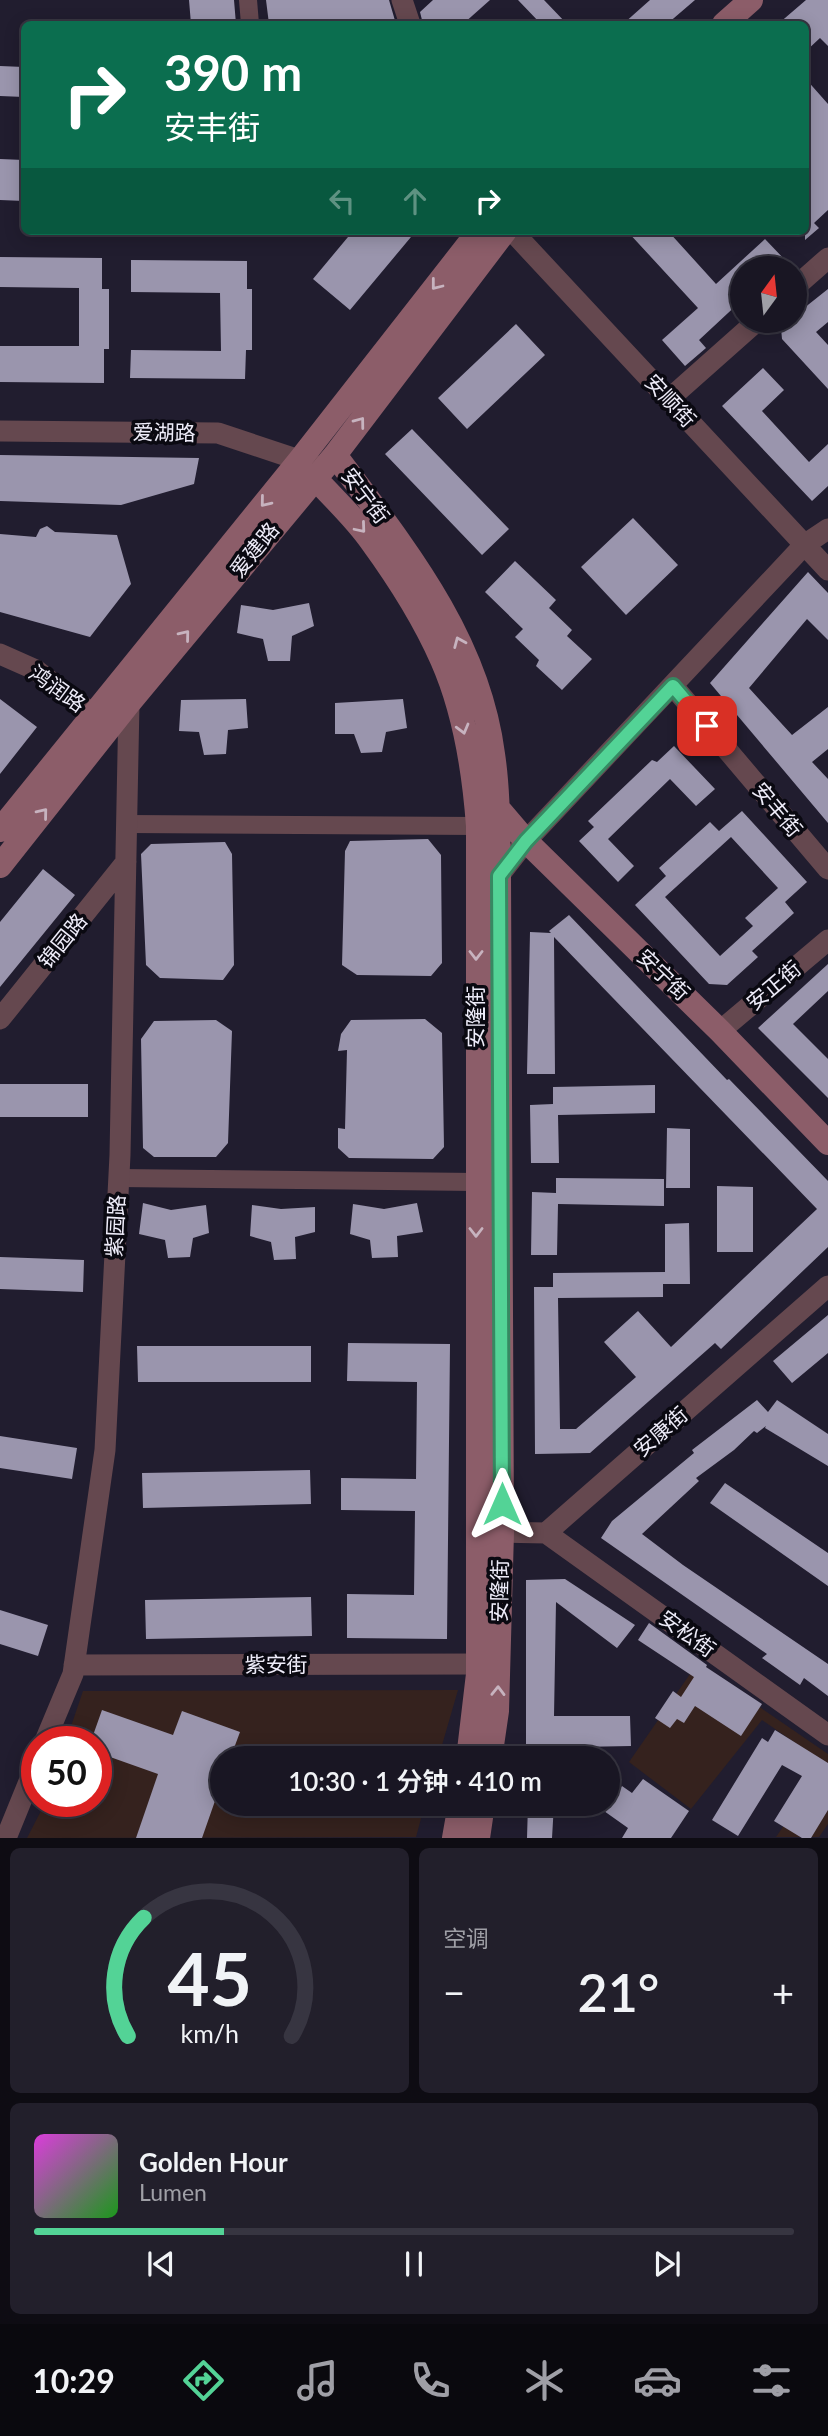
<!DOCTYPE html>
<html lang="zh">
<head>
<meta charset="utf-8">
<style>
  body { margin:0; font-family:Lato,"Noto Sans SC",sans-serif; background:#221f2b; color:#f1f3f6; height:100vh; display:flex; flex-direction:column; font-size:26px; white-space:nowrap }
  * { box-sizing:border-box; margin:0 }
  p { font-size:23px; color:#9f9fa6 }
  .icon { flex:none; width:38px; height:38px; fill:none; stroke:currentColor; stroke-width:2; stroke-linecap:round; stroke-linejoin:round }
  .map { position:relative; height:1838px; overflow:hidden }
  .details { display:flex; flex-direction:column; gap:10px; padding:10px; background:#0e0c13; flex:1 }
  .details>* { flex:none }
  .top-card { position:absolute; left:21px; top:21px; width:788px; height:214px; border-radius:10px; box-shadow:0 4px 18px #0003,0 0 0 2px #373541; background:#0b6e4f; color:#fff; overflow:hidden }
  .needle { width:46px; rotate:15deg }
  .fabs { position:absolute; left:730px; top:256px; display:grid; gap:14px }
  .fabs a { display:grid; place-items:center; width:77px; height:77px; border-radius:50%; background:#191623; box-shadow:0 4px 18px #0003,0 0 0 2px #373541; font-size:35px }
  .speed { position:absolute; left:21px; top:1726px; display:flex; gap:14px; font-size:35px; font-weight:700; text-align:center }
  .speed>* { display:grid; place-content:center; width:91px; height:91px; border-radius:50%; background:#191623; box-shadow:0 4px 18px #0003,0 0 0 2px #373541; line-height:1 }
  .speed .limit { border:10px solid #d22; background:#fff; color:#111 }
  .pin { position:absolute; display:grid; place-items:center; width:60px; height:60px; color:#fff; margin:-30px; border-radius:14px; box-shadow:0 4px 10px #0006 }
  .me { position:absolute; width:77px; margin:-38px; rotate:0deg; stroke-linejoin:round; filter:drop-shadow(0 0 5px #0008) }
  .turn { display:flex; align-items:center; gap:24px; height:147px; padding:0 28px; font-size:32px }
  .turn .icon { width:91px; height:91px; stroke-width:2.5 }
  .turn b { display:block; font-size:49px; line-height:60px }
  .lanes { display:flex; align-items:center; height:66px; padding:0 28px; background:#0003; justify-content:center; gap:35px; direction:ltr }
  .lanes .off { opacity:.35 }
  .big { font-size:52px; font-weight:600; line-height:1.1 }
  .details .widget { flex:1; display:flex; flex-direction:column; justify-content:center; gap:10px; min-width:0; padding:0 24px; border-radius:10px; background:#221f2b }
  .details .dial { align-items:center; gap:0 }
  .dial svg { height:182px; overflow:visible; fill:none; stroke:#373541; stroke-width:7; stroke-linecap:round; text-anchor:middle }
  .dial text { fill:#f1f3f6; stroke:none }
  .song { display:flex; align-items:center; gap:21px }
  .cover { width:84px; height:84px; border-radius:10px; background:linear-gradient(135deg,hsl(300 70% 55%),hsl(120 70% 35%)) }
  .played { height:7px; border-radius:4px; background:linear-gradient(90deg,#53d396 25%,#373541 25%) }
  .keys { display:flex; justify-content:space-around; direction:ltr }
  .heat { display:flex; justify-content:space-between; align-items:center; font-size:38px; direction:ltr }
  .details .tiles { flex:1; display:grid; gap:10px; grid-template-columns:1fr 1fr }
  .widget:last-child { grid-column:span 2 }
  .trip { position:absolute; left:210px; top:1746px; width:410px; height:70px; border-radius:35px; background:#191623; box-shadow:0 4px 18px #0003,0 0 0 2px #373541; font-weight:600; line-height:70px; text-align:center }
  .dock { display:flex; height:112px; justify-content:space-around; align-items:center; background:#0a090e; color:#9f9fa6 }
  .dock .icon { width:49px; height:49px }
  .dock .on { color:#53d396 }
  .dock b { font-size:32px; color:#f1f3f6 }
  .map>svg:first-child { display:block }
  .education { fill:#35221e }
  .building { fill:#9a95ad; fill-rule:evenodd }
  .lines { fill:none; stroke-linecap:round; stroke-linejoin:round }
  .minor { stroke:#65484f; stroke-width:18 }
  .tertiary { stroke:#65484f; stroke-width:21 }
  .secondary { stroke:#8c5d69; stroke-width:24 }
  .oneway { stroke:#c7b3bf }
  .route-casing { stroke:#368962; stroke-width:18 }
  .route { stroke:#53d396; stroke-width:12 }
  .labels { text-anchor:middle; stroke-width:7; stroke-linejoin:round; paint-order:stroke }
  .street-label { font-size:21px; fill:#eeecf9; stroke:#0a0911 }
</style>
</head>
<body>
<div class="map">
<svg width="828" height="1838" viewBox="0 0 828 1838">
  <rect width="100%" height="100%" fill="#211d2f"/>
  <path class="education" d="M697,1664L828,1754V1824L819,1837H776L826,1764L762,1720L691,1809L629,1762Z
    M458,1690L438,1759H222V1804H425L416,1837L27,1838L43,1807L50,1801H96V1741H66L83,1691Z"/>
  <path class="building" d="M189,0H234L236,24H191Z
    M266,0H389L396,24H269Z
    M433,0H490L463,24H423L420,12Z
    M518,0H544L567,24H541Z
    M650,0H695L667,24H623Z
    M806,0H828V46L820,38L805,52V24H778Z
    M0,66L24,67V97L0,96Z
    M805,78L828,104V210L814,223L819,228L805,240Z
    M0,159L24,160V201L0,200Z
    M353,231H416L350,310L313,279Z
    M627,231H668L716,284L765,239L785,260L777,268H742V300L699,340L706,348L685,366L662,340L698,308Z
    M0,257L102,258V289H109V349H104V383L0,382V346H79V288L0,287Z
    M131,260L247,261V289H252V350H246L245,379L130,378L131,350L221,351L220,293L131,292Z
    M828,289V322L816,332L828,345V389L782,339L781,328L790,320H794V316Z
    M516,324L545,355L467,429L438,398Z
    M763,368L784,390L762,411L809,462L828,444V486L812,501L722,406Z
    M412,429L509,529L482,555L385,454Z
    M0,455L199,458L194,484L121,505L0,501Z
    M633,518L678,565L626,615L581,567Z
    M47,526L55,532L117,535L131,584L90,637L0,612V534L36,537L40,529Z
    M515,561L556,600L549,608L572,630L567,636L592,659L562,690L536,666L539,660L515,637L523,629L485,592Z
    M808,572L828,593V640L807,619L749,688L792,735L828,707V749L812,762L828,779V823L710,683Z
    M309,603L314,626L292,636L290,661H268L263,639L237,633L241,605L273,610Z
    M0,699L37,727L0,774Z
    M246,699L248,728L228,730L226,754L204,755L199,732L179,731L181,700Z
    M403,699L407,728L386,732L382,752L361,753L354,734H335V703Z
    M674,746L715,789L696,806L670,779L608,839L634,866L618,882L579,841L594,827L588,821L652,760L657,762Z
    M742,811L807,882L785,902L794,913L752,951L758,957L727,985L709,984L635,905L666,876L659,868L710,822L719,831ZM731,837L778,888L745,918L753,926L720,956L665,897Z
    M428,839L441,855L442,963L431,976L357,975L342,965L345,851L350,841Z
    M225,842L232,854L234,965L223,980L160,978L146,965L141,854L151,844Z
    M43,869L75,895L0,987V922Z
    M569,915L727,1080L729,1079L828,1181V1247L721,1349L715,1343L590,1453L535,1454L534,1287H553V1273L665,1272V1224L689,1223L690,1284H663V1297L558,1298L560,1429H576L636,1377L604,1342L638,1311L671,1347L817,1209L554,937L555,1074H527L530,932L551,933L549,931Z
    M828,964V991L793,1024L828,1059V1098L758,1028Z
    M425,1019L442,1033L444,1147L433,1159L349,1158L338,1148V1128L345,1129L347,1050L338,1051L341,1034L351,1020Z
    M216,1020L232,1031L228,1143L216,1157H154L143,1148L141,1039L154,1021Z
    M0,1084H88V1117H0Z
    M655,1085V1113L558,1115L559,1163H531L530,1105L553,1104V1087Z
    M667,1128L690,1129V1188H666Z
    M556,1178L664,1179V1206L558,1204L557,1255H531L532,1192L556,1193Z
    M717,1186L753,1187V1252H717Z
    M143,1203L171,1210L206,1205L209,1233L193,1238L190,1257L168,1258L165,1240L139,1234Z
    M417,1203L423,1232L397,1236L398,1257L372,1258L370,1240L350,1234L353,1204L384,1209Z
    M252,1205L281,1209L315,1207V1232L295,1237L296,1259L274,1260L271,1242L250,1236Z
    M0,1257L84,1260L83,1292L0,1289Z
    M828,1315V1353L792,1383L773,1361Z
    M348,1343L450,1344L447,1639L347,1638V1594L414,1595L415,1511L341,1510V1478L416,1479L417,1382L347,1381Z
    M137,1346H311V1382H138Z
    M757,1400L768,1412L777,1400L828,1434V1466L765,1428L766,1426L757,1433L754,1431L734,1450L696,1478L699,1481L642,1534L683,1565L828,1664V1696L804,1678L800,1685L762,1658L767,1654L601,1538L612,1521L694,1453L692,1450Z
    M0,1436L77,1448L72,1479L0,1468Z
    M310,1470L311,1504L143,1508L142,1473Z
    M725,1483L828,1553V1586L710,1503Z
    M565,1579L635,1625L617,1648L556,1602L554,1716H630L631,1746L526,1748V1580Z
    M311,1597L312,1636L146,1639L145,1600Z
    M0,1610L48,1625L38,1656L0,1644Z
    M649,1623L707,1665L706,1667L762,1704L741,1736L695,1706L684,1723L677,1719L670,1728L655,1718L673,1691L681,1697L694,1677L638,1640Z
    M102,1710L173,1735L182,1711L240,1732L230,1759H222V1781L202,1838H136L158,1774L96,1752V1741H91Z
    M775,1730L828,1763V1810L811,1838H802L774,1821L802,1776L782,1765L738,1836L712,1820L762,1738L768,1742Z
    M643,1779L689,1811L671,1838H622L628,1828L604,1811L622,1786L632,1793Z
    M528,1804H554L552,1838H527Z"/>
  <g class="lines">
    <path class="minor" d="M248,0L250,24
      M127,824L478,826
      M119,1178L476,1182"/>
    <path class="tertiary" d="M402,0L410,24
      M512,231L828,570
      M794,288L828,258
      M668,400L758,320
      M0,431L218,433L314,465
      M0,654L36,670L106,725
      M673,686L828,869
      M493,883L526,841L793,557L804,545L828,529
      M0,1019L126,862
      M720,1031L828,940
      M487,1532L546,1533L828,1286
      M546,1533L828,1735
      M74,1665L478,1664
      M45,1741L73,1674L105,1450L120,1155L129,703
      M6,1838L37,1762"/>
    <path class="secondary" d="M724,24L751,0
      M335,455C403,546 478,637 493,754C499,794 498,835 499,876L502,1532L497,1711L490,1759
      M315,478C334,499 355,518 371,541C398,578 424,619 442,660C465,712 474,771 478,826V1674L468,1759
      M497,807L526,841L720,1031L828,1143
      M0,830L299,461L479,231
      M0,866L129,703L335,455L505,231
      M454,1838L460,1804
      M478,1838L483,1804"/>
  </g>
  <defs><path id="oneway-chevron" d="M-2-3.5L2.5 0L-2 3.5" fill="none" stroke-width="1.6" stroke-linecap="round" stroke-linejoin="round" transform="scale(1.75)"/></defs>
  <g class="oneway">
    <use href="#oneway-chevron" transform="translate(436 285) rotate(128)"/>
    <use href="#oneway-chevron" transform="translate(360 422) rotate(-53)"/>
    <use href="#oneway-chevron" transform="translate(265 502) rotate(129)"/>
    <use href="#oneway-chevron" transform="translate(361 528) rotate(50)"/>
    <use href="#oneway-chevron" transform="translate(185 635) rotate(-51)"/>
    <use href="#oneway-chevron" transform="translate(459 642) rotate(-113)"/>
    <use href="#oneway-chevron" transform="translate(463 729) rotate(75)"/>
    <use href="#oneway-chevron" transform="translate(43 813) rotate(-51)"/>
    <use href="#oneway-chevron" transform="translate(476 955) rotate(90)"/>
    <use href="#oneway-chevron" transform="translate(476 1232) rotate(90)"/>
    <use href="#oneway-chevron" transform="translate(498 1691) rotate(-89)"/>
  </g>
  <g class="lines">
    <defs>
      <path id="route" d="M502,1504L499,876L526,841L673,686L707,726"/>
    </defs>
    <use href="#route" class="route-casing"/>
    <use href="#route" class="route"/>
  </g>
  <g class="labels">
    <g class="street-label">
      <text transform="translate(670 401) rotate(47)" y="7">安顺街</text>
      <text transform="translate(164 433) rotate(1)" y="7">爱湖路</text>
      <text transform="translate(365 496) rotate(53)" y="7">安宁街</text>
      <text transform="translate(255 550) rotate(-51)" y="7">爱建路</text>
      <text transform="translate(57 689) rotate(36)" y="7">鸿润路</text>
      <text transform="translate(777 810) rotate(50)" y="7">安丰街</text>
      <text transform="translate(63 941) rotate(-51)" y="7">锦园路</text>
      <text transform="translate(663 975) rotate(44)" y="7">安宁街</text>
      <text transform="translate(774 986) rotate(-40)" y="7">安正街</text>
      <text transform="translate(476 1017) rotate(-90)" y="7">安隆街</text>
      <text transform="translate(116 1226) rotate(-87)" y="7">紫园路</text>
      <text transform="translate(661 1432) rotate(-41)" y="7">安康街</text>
      <text transform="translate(500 1591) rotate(-89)" y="7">安隆街</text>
      <text transform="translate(687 1634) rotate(36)" y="7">安松街</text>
      <text x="276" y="1672">紫安街</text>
    </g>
  </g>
</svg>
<div class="fabs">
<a><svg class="needle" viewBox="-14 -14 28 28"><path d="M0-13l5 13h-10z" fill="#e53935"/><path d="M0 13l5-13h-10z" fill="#9f9fa6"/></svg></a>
</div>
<div class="speed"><div class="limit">50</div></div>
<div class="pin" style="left:707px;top:726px;background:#d93025"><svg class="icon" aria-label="arrive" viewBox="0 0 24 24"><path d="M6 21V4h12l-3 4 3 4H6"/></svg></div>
<svg class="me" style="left:502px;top:1504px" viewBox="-20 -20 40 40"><path d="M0-17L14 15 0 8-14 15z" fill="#53d396" stroke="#fff" stroke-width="4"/></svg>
<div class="trip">10:30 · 1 分钟 · 410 m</div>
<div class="top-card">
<div class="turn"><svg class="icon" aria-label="right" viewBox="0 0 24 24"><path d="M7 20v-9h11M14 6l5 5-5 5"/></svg><div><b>390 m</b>安丰街</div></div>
<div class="lanes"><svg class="icon off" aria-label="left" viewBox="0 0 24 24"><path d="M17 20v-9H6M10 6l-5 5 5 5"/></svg><svg class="icon off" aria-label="ahead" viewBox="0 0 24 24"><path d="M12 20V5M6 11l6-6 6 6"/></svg><svg class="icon" aria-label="right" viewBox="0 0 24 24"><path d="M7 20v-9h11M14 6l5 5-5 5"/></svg></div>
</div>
</div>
<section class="details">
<div class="tiles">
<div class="widget dial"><svg viewBox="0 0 100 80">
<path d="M14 69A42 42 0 1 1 86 69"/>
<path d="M14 69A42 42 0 0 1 21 17" stroke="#53d396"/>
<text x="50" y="56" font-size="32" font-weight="700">45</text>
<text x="50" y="72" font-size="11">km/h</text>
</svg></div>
<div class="widget"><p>空调</p>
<div class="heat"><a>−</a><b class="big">21°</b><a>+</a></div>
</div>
<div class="widget">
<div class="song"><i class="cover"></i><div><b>Golden Hour</b><p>Lumen</p></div></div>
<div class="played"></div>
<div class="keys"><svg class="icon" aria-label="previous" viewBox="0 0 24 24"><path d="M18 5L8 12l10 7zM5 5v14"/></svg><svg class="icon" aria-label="pause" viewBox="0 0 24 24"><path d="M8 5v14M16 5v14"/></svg><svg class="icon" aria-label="next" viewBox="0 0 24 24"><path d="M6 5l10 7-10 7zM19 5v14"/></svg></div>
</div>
</div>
</section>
<nav class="dock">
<b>10:29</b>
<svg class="icon on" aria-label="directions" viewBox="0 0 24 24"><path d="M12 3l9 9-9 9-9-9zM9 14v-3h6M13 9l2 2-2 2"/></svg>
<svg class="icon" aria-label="music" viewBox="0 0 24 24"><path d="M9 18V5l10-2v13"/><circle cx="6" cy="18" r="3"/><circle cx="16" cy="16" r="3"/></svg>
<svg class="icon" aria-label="phone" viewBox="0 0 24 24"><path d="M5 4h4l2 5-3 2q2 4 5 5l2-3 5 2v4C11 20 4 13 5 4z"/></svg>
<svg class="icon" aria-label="climate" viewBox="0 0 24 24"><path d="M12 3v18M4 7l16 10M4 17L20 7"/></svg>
<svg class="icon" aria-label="car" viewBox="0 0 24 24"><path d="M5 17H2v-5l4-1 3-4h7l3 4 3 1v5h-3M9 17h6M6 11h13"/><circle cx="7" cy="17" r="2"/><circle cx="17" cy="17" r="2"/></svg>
<svg class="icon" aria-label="filters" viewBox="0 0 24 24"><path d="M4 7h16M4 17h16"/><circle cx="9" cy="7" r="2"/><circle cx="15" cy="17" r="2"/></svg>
</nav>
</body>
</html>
